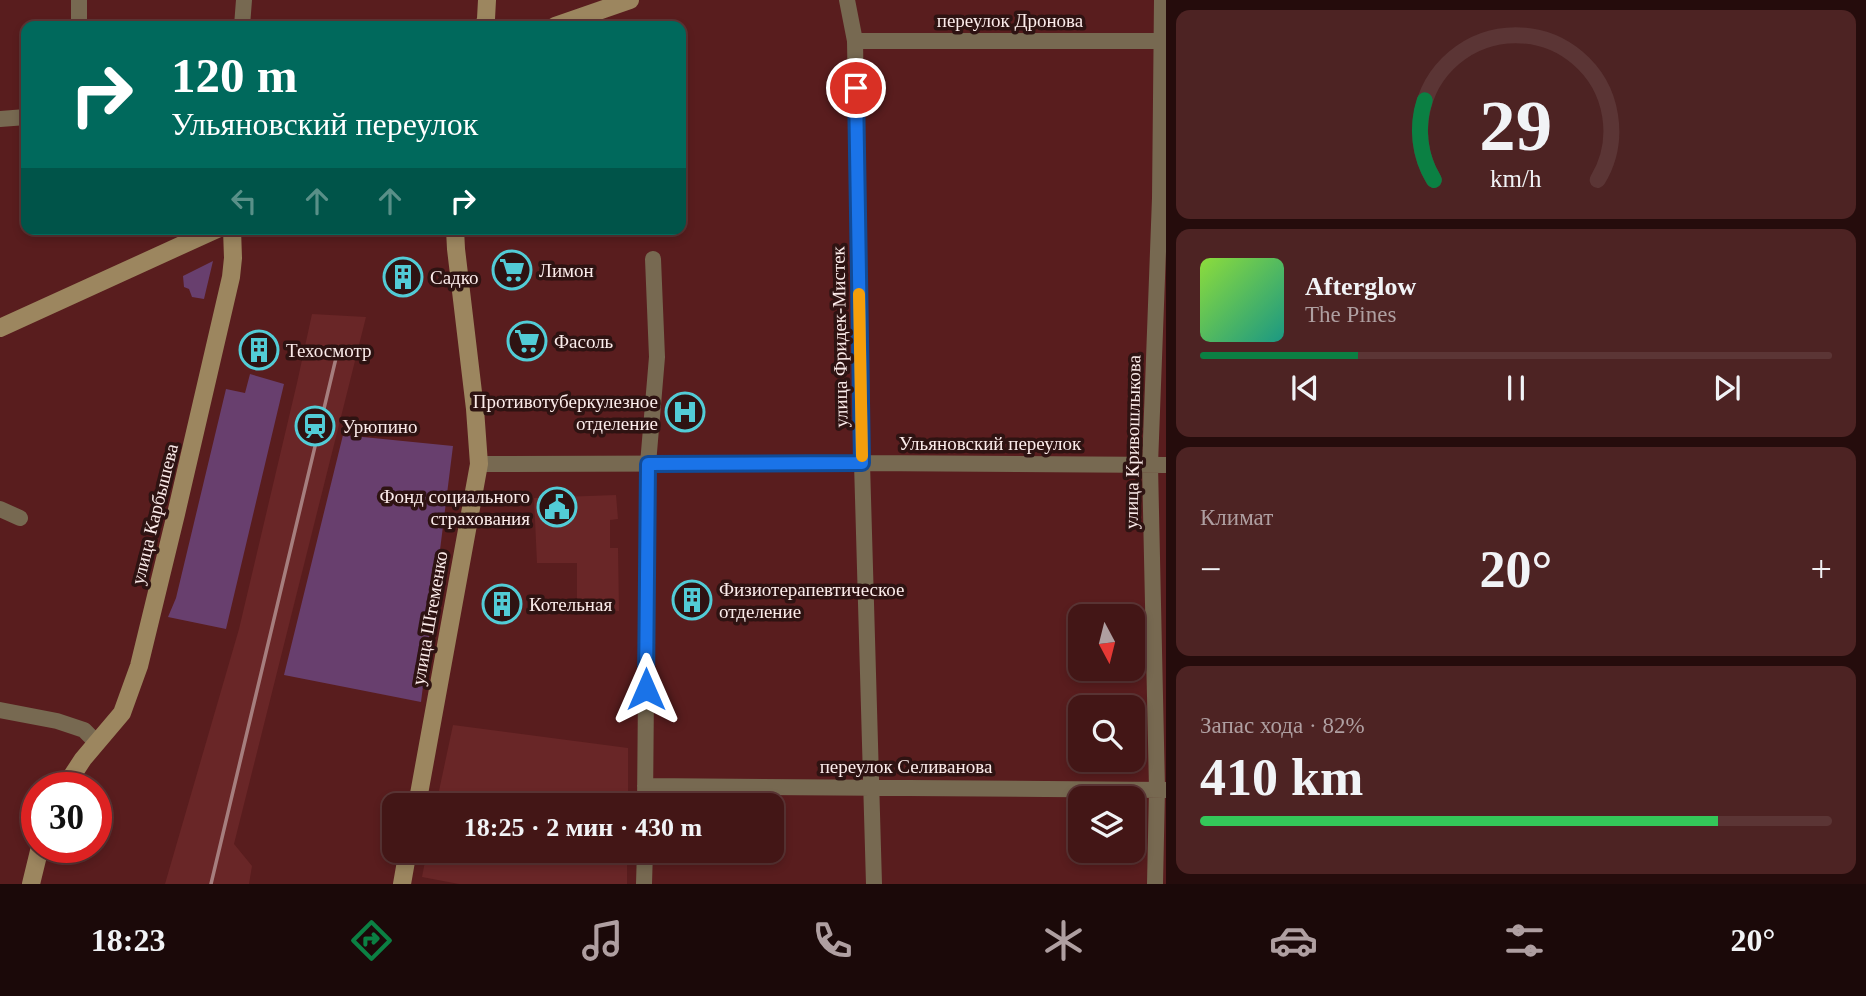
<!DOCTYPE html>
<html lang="ru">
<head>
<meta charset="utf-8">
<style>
  body { margin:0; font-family:Georgia,serif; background:#4d2323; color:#f1f3f6; height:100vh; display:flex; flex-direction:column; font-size:26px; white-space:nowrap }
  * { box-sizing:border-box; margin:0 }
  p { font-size:23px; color:#af9fa1 }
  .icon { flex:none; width:38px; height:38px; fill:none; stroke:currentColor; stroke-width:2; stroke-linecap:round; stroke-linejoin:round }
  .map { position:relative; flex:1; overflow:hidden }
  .sheet { display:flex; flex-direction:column; gap:10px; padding:10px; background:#250c0c; width:700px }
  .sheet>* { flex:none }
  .banner { position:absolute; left:21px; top:21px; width:665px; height:214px; border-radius:14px; box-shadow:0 4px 10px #0003,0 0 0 2px #5b3535; background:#00695c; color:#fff; overflow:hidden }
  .needle { width:46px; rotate:173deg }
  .tools { position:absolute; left:1068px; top:604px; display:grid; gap:14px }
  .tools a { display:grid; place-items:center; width:77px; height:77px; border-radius:14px; background:#431616; box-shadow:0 4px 10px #0003,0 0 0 2px #5b3535; font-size:35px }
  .speed { position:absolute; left:21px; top:772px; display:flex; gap:14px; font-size:35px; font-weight:700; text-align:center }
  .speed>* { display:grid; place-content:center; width:91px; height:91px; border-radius:50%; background:#431616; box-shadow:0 4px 10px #0003,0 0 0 2px #5b3535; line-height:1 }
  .speed .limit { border:10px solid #d22; background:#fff; color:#111 }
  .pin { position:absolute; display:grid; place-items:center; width:60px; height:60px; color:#fff; margin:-30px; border:4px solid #fff; border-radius:50%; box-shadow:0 2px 7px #0007 }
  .me { position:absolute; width:77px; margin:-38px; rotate:0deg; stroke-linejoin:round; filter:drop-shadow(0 0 5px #0008) }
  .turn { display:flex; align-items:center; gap:24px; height:147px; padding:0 35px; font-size:32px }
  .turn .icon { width:91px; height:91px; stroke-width:2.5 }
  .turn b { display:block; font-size:49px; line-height:60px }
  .lanes { display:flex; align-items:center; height:66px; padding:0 35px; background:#0003; justify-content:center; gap:35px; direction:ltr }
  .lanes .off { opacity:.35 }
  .big { font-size:52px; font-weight:700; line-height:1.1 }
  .sheet .tile { flex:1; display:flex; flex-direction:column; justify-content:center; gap:10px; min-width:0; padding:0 24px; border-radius:14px; background:#4d2323 }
  .sheet .dial { align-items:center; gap:0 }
  .dial svg { height:182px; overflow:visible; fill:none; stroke:#5b3535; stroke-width:7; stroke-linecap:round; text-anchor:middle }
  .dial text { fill:#f1f3f6; stroke:none }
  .song { display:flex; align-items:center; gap:21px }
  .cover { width:84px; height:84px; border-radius:10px; background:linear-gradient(135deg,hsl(90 70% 55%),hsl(170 70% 35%)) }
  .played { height:7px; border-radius:4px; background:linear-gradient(90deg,#0b8043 25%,#5b3535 25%) }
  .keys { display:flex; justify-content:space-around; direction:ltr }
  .heat { display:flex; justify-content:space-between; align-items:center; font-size:38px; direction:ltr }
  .charge { height:10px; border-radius:5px; background:linear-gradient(90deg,#34c759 82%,#5b3535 0) }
  .trip { position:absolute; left:382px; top:793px; width:402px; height:70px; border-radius:14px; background:#431616; box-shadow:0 4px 10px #0003,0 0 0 2px #5b3535; font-weight:700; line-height:70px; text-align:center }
  .menu { display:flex; height:112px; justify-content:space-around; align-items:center; background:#1b0909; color:#af9fa1 }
  .menu .icon { width:49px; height:49px }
  .menu .current { color:#0b8043 }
  .menu b { font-size:32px; color:#f1f3f6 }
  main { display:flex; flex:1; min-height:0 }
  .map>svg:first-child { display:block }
  .built { fill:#692627 }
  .green { fill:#683f6e }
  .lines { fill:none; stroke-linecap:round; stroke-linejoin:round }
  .street { stroke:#776951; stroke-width:16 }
  .secondary { stroke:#9c865f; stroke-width:18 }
  .rail { stroke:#a67e7e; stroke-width:3.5 }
  .route-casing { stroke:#114b97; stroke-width:18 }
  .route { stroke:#1a73e8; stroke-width:12 }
  .slow { stroke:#f59e0b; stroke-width:12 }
  .labels { text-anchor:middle; stroke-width:7; stroke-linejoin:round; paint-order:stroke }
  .street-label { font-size:19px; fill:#fbebea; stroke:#2e1312 }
  .poi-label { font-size:19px; fill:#fbebea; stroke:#2e1312; text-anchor:start }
</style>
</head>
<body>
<main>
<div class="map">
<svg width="1166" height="884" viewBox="0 0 1166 884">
  <rect width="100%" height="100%" fill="#591d1e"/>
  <path class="built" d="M312,314L366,317L234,844L252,866L249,884H165L239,629L297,383Z
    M616,495L618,519L610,520V548H618L619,611L577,610V563H537L534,498Z
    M453,725L628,748V805H436Z
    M427,851H627V884H459L422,877Z"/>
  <path class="green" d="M213,261L204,299L192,297L189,289L184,287L183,276Z
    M250,374L284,384L226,629L168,617L176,598L226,389L245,393Z
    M343,435L453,446L421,702L284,675Z"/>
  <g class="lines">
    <path class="street" d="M79,0V26
      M847,0L855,41L862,463L874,884
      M242,26L244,0
      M855,41H1166
      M0,119L26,117
      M479,464L862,463L1166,465
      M0,509L20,518
      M0,710L57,721L84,730L97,743
      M645,786L1166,790
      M645,805L648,464L657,357L653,259
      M644,884L645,850
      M1155,884L1157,789L1150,465L1160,198L1162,0"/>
    <path class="secondary" d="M484,26L486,19L487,0
      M555,26L630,0
      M0,328L217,229
      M64,788L83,759L122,713L139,666L176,514L231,277L233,258L232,229
      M417,805L479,464L475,409L456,249L455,229
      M31,884L40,847
      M402,884L408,850"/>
    <path class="rail" d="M211,884L336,358"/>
  </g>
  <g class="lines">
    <defs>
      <path id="route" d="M646,689L648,464L862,463L856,88"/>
    </defs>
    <use href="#route" class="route-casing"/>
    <use href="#route" class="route"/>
    <path class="slow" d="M859,294L862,456"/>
  </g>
  <defs>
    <symbol id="supermarket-ring" viewBox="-11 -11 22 22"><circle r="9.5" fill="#2e1312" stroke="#52ccd6" stroke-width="1.5"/><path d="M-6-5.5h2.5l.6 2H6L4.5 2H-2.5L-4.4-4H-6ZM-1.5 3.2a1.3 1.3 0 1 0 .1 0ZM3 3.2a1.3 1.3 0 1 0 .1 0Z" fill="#52ccd6"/></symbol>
    <symbol id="building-ring" viewBox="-11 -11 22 22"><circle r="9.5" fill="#2e1312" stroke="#52ccd6" stroke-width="1.5"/><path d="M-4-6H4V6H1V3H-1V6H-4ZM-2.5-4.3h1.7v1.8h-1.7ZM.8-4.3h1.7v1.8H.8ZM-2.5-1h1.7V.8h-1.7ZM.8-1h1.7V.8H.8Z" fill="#52ccd6"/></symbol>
    <symbol id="hospital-ring" viewBox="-11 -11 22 22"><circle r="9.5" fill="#2e1312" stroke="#52ccd6" stroke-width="1.5"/><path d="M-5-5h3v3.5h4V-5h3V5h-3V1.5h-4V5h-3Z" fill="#52ccd6"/></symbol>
    <symbol id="station-ring" viewBox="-11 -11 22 22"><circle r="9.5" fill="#2e1312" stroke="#52ccd6" stroke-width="1.5"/><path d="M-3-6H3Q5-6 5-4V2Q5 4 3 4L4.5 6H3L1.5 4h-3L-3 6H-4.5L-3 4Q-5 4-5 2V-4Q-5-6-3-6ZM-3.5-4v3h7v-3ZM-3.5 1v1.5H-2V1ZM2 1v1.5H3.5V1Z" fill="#52ccd6"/></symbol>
    <symbol id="civic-ring" viewBox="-11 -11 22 22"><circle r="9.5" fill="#2e1312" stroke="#52ccd6" stroke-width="1.5"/><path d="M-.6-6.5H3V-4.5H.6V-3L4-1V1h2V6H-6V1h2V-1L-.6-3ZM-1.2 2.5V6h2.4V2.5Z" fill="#52ccd6"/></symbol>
  </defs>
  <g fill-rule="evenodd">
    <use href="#supermarket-ring" x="490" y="248" width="44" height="44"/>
    <use href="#building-ring" x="381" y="255" width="44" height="44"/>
    <use href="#supermarket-ring" x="505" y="319" width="44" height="44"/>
    <use href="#building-ring" x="237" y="328" width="44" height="44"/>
    <use href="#hospital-ring" x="663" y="390" width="44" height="44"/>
    <use href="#station-ring" x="293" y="404" width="44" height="44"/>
    <use href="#civic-ring" x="535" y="485" width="44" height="44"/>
    <use href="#building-ring" x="670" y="578" width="44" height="44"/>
    <use href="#building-ring" x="480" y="582" width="44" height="44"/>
  </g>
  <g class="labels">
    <g class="street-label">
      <text x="1010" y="27">переулок Дронова</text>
      <text transform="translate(839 337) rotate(-91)" y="7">улица Фридек-Мистек</text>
      <text transform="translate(1132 442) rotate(-89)" y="7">улица Кривошлыкова</text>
      <text x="990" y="450">Ульяновский переулок</text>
      <text transform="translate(154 514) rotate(-76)" y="7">улица Карбышева</text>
      <text transform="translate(429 618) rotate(-80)" y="7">улица Штеменко</text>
      <text x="906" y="773">переулок Селиванова</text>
    </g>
    <g class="poi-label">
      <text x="539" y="277">Лимон</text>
      <text x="430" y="284">Садко</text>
      <text x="554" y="348">Фасоль</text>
      <text x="286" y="357">Техосмотр</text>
      <text x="658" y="408" text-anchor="end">Противотуберкулезное<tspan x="658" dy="22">отделение</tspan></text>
      <text x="342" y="433">Урюпино</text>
      <text x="530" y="503" text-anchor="end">Фонд социального<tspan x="530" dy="22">страхования</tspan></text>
      <text x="719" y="596">Физиотерапевтическое<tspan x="719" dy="22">отделение</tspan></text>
      <text x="529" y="611">Котельная</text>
    </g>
  </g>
</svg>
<div class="tools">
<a><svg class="needle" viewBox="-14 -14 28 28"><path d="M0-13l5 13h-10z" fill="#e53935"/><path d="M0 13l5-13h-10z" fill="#af9fa1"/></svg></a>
<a><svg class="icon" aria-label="search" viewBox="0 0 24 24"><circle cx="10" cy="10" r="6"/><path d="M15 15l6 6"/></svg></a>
<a><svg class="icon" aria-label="layers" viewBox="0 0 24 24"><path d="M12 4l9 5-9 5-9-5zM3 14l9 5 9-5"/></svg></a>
</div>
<div class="speed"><div class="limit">30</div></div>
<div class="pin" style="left:856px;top:88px;background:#d93025"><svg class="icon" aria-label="arrive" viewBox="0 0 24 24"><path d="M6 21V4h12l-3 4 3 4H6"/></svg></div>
<svg class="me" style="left:646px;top:689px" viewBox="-20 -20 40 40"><path d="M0-17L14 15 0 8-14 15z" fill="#1a73e8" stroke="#fff" stroke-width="4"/></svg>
<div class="trip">18:25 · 2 мин · 430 m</div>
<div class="banner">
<div class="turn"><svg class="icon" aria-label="right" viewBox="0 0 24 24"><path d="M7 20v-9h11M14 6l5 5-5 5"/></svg><div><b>120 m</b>Ульяновский переулок</div></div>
<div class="lanes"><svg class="icon off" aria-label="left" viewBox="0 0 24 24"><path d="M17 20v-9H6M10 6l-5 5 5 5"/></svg><svg class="icon off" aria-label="ahead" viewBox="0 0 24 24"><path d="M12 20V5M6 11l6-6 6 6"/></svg><svg class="icon off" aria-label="ahead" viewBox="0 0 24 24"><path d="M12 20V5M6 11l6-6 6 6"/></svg><svg class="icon" aria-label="right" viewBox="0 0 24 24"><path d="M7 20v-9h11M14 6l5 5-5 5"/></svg></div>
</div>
</div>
<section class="sheet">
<div class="tile dial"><svg viewBox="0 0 100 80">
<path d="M14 69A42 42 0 1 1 86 69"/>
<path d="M14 69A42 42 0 0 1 10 34" stroke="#0b8043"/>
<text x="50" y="56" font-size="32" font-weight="700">29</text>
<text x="50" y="72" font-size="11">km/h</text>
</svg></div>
<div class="tile">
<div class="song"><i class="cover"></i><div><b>Afterglow</b><p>The Pines</p></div></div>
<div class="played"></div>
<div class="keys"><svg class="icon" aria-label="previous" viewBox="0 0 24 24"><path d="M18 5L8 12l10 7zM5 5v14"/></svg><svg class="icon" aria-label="pause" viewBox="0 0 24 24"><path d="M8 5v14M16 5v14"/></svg><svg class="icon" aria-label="next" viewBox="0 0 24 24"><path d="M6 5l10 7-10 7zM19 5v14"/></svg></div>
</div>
<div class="tile"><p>Климат</p>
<div class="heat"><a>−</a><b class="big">20°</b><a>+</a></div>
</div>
<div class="tile"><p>Запас хода · 82%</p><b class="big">410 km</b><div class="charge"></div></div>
</section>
</main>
<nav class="menu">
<b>18:23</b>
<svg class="icon current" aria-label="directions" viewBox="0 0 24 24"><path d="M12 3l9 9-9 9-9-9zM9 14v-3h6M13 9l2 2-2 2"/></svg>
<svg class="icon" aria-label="music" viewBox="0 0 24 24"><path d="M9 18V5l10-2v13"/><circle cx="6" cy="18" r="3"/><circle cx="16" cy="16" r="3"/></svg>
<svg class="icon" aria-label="phone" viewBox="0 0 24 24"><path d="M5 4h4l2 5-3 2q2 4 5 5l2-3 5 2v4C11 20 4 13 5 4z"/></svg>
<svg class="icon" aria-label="climate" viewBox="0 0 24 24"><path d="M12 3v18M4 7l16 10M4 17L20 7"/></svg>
<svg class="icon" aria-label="car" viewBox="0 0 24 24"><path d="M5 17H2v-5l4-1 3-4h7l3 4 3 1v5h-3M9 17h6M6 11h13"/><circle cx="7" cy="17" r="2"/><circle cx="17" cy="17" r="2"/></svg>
<svg class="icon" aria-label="filters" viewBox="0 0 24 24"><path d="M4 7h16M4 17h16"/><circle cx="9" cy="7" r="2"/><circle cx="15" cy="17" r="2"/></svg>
<b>20°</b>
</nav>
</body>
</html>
